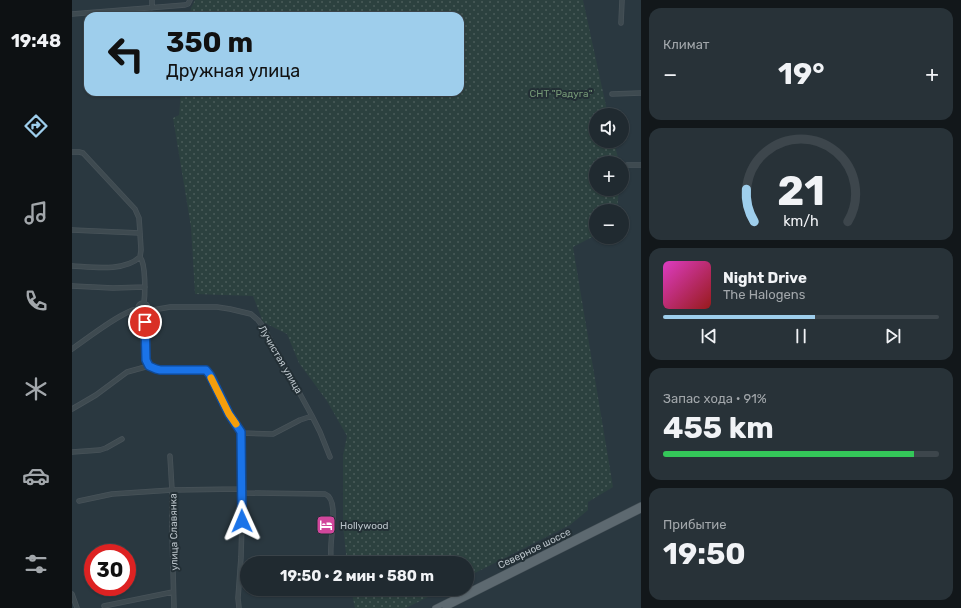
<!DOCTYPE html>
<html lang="ru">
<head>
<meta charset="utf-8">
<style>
  body { margin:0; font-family:Rubik,sans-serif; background:#283238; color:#f1f3f6; height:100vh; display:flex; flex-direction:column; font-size:15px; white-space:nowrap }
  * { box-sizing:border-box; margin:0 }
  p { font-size:13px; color:#a2a7ab }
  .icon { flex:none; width:22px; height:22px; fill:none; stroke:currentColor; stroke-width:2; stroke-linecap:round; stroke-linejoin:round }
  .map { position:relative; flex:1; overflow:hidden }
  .details { display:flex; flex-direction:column; gap:8px; padding:8px; background:#12171a; width:320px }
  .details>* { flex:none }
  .top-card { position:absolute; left:12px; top:12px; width:380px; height:84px; border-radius:12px; box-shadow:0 1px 3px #0004,0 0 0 1px #3d464c; background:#9eceec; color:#111; overflow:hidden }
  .controls { position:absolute; left:517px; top:108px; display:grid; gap:8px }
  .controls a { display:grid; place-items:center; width:40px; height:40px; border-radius:50%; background:#202a30; box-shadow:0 1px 3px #0004,0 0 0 1px #3d464c; font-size:20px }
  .speed { position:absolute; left:12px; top:544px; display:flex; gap:8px; font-size:20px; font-weight:700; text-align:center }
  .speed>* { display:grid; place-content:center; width:52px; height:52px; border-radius:50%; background:#202a30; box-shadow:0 1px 3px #0004,0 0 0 1px #3d464c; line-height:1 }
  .speed .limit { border:6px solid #d22; background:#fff; color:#111 }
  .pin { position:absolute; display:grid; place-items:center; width:34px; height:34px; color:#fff; margin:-17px; border:2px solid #fff; border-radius:50%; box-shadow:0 1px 4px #0007 }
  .me { position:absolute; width:44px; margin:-22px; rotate:359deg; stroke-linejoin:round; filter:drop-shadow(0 0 3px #0008) }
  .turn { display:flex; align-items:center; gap:14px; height:84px; padding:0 16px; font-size:18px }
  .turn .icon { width:52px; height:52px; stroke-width:2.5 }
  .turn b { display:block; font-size:28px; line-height:34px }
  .big { font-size:30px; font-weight:700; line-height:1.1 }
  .details .widget { flex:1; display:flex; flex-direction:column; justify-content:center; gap:6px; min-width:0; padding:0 14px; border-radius:12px; background:#283238 }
  .details .dial { align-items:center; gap:0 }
  .dial svg { height:104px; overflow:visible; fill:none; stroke:#3d464c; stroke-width:7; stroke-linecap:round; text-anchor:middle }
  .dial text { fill:#f1f3f6; stroke:none }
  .song { display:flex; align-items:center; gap:12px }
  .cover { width:48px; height:48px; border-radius:6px; background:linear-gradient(135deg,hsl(310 70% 55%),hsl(0 70% 35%)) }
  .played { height:4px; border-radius:2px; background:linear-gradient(90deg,#9eceec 55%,#3d464c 55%) }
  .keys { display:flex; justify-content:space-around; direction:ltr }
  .heat { display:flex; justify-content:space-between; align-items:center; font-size:22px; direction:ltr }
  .charge { height:6px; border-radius:3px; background:linear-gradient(90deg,#34c759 91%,#3d464c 0) }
  .trip { position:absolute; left:168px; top:556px; width:234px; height:40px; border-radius:20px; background:#202a30; box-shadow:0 1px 3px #0004,0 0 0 1px #3d464c; font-weight:700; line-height:40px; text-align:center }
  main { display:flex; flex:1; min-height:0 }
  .dock { display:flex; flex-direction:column; width:72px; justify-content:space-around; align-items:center; background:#0d1113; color:#a2a7ab }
  .dock .icon { width:28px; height:28px }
  .dock .active { color:#9eceec }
  .dock b { font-size:18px; color:#f1f3f6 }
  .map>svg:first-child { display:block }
  .park { fill:url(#park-dots) }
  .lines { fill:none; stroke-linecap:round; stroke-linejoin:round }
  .minor-casing { stroke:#485359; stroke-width:5.5 }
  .major-casing { stroke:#485359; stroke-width:6 }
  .minor { stroke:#3e4a50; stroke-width:4 }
  .major { stroke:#5d6970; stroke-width:5 }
  .route-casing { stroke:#114b97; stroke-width:10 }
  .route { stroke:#1a73e8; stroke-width:7 }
  .slow { stroke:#f59e0b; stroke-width:7 }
  .labels { text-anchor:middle; stroke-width:4; stroke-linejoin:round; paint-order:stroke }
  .park-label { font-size:10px; fill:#759876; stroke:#232f35 }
  .street-label { font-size:10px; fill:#bbc4ca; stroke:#232f35 }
  .poi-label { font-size:10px; fill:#bbc4ca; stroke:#232f35; text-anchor:start }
</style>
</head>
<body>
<main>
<nav class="dock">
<b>19:48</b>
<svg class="icon active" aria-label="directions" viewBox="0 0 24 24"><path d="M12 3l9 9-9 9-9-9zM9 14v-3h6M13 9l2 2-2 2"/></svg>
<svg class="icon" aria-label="music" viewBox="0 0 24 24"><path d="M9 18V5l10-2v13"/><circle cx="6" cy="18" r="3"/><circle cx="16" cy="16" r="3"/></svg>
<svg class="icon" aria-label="phone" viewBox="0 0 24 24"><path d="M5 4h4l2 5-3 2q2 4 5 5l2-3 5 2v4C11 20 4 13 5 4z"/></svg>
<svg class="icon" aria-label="climate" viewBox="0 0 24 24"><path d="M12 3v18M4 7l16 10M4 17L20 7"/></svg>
<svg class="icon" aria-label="car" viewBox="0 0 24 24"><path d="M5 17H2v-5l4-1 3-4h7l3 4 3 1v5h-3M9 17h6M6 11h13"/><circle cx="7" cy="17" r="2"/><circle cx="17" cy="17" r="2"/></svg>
<svg class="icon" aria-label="filters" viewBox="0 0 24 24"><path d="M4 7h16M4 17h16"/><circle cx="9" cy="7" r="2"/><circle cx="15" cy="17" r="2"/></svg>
</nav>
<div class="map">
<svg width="569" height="608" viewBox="0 0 569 608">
  <defs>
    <pattern id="park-dots" width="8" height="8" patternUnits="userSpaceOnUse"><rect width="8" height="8" fill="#2c413f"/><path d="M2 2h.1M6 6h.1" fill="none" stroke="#495b59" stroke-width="1.8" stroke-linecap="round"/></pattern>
  </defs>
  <rect width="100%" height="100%" fill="#2a3840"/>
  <path class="park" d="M123,0H511L536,115H524V141H542L547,163H524V189H547L545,211H524V235L501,247L541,487L516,502V510L498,525L395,577V563H275L271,526V455L275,436L255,401L227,363L215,334L191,322L181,296L123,294L119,227L101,118L107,115L109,92H388V16H118L119,8Z
    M279,589H372L334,608H283Z"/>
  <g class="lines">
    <defs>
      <path id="minor" d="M80,0V8
        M0,14L113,5L116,4L118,0
        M549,23L550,0
        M540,94L569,93
        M0,152H7L11,153L63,209L67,218L68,233L0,230
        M555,165H569
        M68,257C74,264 73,294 72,303
        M0,266C20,267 52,272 68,257L69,250L68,233
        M0,286L41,288L73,287
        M66 308a5 5 0 1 1 10 0a5 5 0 1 1-10 0Z
        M75,311L98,307H145L158,309L179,314L186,320L192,328L240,416
        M72,313L74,360L77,366L84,369H88L134,370L138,375L157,414L168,430L169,433L170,521L169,557L166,598L167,608
        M0,349C13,340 53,309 66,309
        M0,409L24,395L55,372L77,366
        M169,433L201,434L228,420L240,416L248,432L258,457
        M0,452L28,450L34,448L50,439
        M98,456L100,490V530L102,608
        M7,501L40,494L100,490L167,489L174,493L253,494C270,500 254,549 260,563
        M265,591V589
        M0,594L5,608
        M32,606L101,592"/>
      <path id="major" d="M363,608L569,505
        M373,608L569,510"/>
    </defs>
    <use href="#minor" class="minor-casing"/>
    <use href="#major" class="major-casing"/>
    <use href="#minor" class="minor"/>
    <use href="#major" class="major"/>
  </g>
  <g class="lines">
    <defs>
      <path id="route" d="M73,322L74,360L77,366L84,369L88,370H134L138,375L157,414L169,432L170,521"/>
    </defs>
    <use href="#route" class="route-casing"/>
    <use href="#route" class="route"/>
    <path class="slow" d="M139,378L157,414L164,424"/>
  </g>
  <defs>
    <symbol id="hotel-square" viewBox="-11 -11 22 22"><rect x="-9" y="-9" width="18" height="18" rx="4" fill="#d1479c" stroke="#232f35"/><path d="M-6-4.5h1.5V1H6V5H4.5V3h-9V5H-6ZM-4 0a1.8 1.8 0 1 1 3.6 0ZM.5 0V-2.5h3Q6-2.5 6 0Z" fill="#fff"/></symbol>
  </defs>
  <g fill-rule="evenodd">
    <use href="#hotel-square" x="243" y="514" width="22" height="22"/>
  </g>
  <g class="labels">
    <g class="park-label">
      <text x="489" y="97">СНТ "Радуга"</text>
    </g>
    <g class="street-label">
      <text transform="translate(209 359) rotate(60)" y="4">Лучистая улица</text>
      <text transform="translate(101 532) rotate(-91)" y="4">улица Славянка</text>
      <text transform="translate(462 548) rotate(-26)" y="4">Северное шоссе</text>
    </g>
    <g class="poi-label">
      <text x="268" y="529">Hollywood</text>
    </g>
  </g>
</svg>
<div class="controls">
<a><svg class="icon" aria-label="sound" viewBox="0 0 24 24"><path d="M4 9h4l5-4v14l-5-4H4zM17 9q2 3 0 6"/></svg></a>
<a>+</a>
<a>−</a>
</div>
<div class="speed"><div class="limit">30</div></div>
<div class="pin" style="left:73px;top:322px;background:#d93025"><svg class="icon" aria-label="arrive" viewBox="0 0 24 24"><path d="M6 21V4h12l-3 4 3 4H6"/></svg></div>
<svg class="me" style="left:170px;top:521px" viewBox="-20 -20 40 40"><path d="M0-17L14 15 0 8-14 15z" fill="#1a73e8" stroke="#fff" stroke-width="4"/></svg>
<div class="trip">19:50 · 2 мин · 580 m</div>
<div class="top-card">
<div class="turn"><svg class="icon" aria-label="left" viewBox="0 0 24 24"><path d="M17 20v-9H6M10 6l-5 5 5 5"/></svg><div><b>350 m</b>Дружная улица</div></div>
</div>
</div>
<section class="details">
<div class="widget"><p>Климат</p>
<div class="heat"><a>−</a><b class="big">19°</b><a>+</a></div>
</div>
<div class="widget dial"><svg viewBox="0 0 100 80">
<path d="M14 69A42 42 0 1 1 86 69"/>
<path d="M14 69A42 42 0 0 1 8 44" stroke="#9eceec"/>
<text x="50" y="56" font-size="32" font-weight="700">21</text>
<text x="50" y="72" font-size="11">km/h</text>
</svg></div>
<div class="widget">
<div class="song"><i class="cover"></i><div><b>Night Drive</b><p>The Halogens</p></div></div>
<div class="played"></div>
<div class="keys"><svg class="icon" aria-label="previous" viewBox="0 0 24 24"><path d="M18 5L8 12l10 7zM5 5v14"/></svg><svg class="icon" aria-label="pause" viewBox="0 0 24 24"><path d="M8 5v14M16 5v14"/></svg><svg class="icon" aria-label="next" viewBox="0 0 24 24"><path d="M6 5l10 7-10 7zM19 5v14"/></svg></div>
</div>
<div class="widget"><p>Запас хода · 91%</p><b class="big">455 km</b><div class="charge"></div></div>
<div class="widget"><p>Прибытие</p><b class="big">19:50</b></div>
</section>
</main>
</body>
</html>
